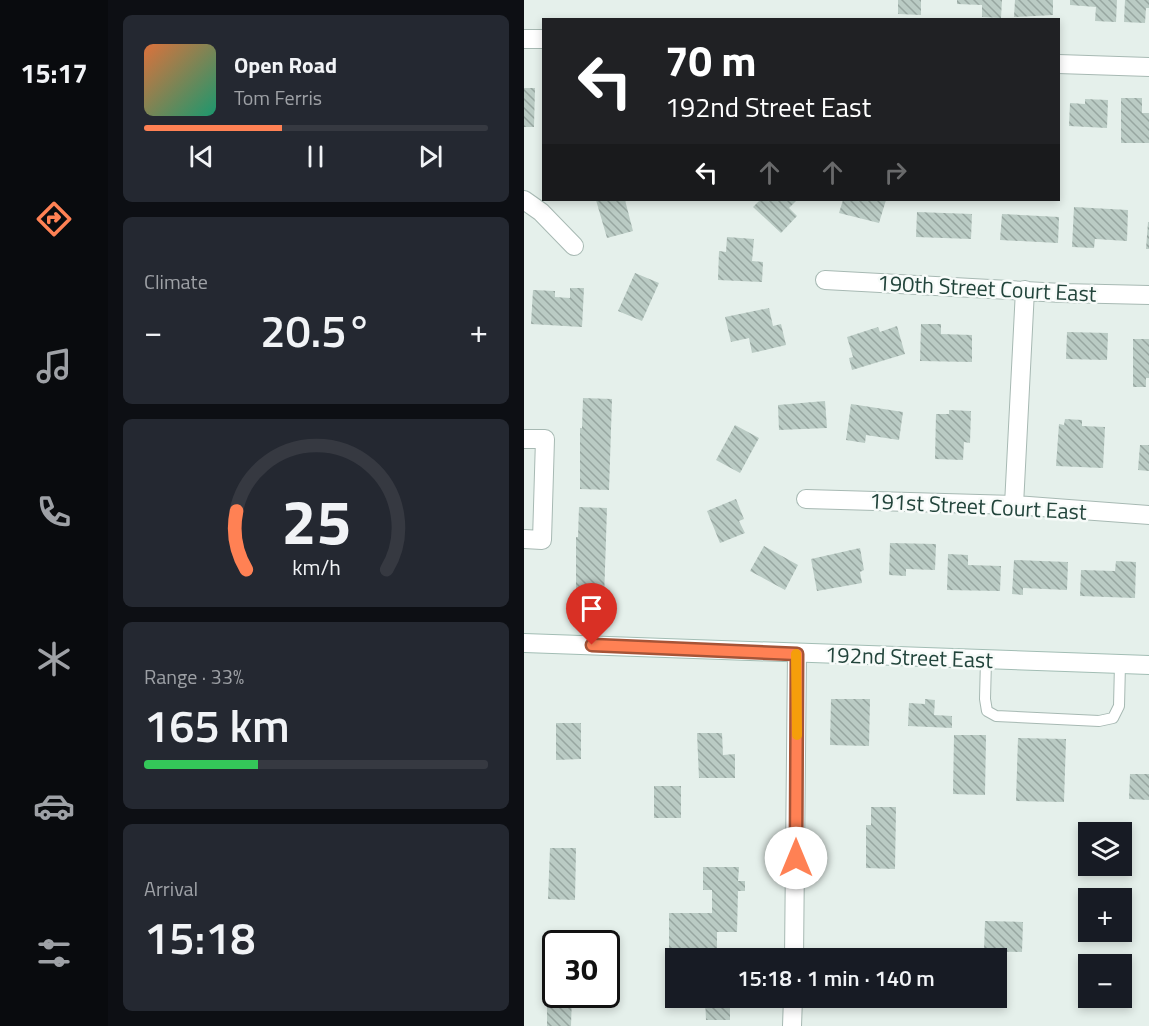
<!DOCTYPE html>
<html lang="en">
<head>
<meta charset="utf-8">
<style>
  body { margin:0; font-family:"Titillium Web",sans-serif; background:#242831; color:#f1f3f6; height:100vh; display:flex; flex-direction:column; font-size:22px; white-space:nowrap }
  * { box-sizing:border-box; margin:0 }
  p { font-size:20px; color:#9ea1a6 }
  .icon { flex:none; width:33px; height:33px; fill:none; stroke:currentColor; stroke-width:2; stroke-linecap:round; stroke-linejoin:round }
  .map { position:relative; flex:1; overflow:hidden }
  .details { display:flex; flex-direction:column; gap:15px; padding:15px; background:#0d0f14; width:416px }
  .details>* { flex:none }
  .hud { position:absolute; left:18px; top:18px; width:518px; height:183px; border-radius:0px; box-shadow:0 3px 9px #0003; background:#202124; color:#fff; overflow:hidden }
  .controls { position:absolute; left:554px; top:822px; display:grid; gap:12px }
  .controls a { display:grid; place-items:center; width:54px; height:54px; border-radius:0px; background:#171b24; box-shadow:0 3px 9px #0003; font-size:30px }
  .speed { position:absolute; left:18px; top:930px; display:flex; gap:12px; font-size:30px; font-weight:700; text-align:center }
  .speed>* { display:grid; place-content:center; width:78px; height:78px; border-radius:50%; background:#171b24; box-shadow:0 3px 9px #0003; line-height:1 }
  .speed .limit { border:3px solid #111; border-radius:9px; background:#fff; color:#111 }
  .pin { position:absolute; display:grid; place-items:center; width:51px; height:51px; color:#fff; margin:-62px -26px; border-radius:50% 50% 50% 0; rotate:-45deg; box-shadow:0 0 6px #0007 }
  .pin .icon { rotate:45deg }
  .me { position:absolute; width:66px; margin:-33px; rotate:0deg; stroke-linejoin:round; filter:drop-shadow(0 0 4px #0008) }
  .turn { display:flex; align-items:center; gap:21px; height:126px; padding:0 24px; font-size:27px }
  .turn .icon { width:78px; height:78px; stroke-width:2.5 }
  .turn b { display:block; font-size:42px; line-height:51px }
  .lanes { display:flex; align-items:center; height:57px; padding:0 24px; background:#0003; justify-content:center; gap:30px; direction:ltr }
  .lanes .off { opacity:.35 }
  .big { font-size:45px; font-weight:600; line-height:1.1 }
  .details .widget { flex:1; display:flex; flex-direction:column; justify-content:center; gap:9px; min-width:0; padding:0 21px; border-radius:9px; background:#242831 }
  .details .dial { align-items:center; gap:0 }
  .dial svg { height:156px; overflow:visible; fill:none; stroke:#363941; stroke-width:7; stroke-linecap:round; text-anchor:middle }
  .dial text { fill:#f1f3f6; stroke:none }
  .song { display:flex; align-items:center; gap:18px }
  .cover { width:72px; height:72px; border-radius:9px; background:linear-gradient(135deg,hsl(20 70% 55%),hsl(160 70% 35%)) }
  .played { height:6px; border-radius:3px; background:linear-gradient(90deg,#ff8154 40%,#363941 40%) }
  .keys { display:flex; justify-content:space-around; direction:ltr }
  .heat { display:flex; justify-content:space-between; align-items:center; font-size:33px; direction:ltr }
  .charge { height:9px; border-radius:4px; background:linear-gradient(90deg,#34c759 33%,#363941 0) }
  .trip { position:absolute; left:141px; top:948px; width:342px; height:60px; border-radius:0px; background:#171b24; box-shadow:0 3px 9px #0003; font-weight:600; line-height:60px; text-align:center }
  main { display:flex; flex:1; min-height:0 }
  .tab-bar { display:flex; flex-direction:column; width:108px; justify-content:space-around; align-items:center; background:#090b0e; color:#9ea1a6 }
  .tab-bar .icon { width:42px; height:42px }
  .tab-bar .selected { color:#ff8154 }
  .tab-bar b { font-size:27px; color:#f1f3f6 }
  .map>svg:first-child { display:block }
  .building { fill:url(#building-back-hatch) }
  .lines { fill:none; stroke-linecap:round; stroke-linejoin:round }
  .lane-casing { stroke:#a7b9b3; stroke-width:12 }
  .street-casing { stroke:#a7b9b3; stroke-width:20 }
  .secondary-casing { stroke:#a2bdb4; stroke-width:20 }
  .lane { stroke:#fff; stroke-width:10 }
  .street { stroke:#fff; stroke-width:18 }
  .secondary { stroke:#fff; stroke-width:18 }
  .route-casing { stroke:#a65437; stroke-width:15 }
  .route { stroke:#ff8154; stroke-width:10 }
  .slow { stroke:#f59e0b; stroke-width:10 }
  .labels { text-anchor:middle; stroke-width:5; stroke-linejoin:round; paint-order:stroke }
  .street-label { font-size:22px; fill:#22443b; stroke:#f7fbf9 }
</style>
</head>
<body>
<main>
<nav class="tab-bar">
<b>15:17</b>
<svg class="icon selected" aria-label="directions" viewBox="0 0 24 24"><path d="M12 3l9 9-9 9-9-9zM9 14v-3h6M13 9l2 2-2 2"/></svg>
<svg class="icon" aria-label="music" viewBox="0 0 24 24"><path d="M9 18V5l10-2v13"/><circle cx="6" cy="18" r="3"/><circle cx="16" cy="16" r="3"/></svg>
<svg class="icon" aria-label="phone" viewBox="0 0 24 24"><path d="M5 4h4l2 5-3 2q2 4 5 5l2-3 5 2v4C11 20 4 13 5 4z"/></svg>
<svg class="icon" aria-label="climate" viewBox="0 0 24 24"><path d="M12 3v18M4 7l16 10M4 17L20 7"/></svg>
<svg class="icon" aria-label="car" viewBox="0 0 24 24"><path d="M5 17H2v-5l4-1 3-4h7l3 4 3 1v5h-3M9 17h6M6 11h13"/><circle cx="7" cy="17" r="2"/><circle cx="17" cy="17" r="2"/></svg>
<svg class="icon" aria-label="filters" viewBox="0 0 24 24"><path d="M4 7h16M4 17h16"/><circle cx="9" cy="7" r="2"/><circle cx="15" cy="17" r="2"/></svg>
</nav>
<section class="details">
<div class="widget">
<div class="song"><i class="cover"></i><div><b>Open Road</b><p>Tom Ferris</p></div></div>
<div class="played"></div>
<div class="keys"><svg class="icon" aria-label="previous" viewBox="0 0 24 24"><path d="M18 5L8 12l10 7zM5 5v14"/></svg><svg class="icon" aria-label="pause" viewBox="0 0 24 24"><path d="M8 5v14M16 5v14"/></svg><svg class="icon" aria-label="next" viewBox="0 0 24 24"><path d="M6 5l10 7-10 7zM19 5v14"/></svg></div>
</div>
<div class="widget"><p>Climate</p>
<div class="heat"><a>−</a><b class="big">20.5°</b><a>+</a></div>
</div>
<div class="widget dial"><svg viewBox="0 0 100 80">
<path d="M14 69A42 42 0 1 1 86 69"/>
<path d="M14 69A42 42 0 0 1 9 39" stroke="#ff8154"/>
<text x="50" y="56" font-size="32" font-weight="700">25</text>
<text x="50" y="72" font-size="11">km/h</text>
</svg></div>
<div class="widget"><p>Range · 33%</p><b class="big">165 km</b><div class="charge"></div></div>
<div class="widget"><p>Arrival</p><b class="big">15:18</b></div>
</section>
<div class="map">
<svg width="626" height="1026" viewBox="0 0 626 1026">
  <defs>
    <pattern id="building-back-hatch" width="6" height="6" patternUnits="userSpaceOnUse" patternTransform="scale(1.5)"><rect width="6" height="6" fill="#bacbc4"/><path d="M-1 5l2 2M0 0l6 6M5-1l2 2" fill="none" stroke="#97a6a0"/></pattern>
  </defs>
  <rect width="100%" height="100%" fill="#e5f0eb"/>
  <path class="building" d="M374,0H397V15L374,14Z
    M433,0H478L477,18L458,17V5L433,4Z
    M491,0H529V15L490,17Z
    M546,0H593L592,22L571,21L572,7L546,5Z
    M601,0H626V8H622L621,23L600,22Z
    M0,88H11L10,127H0Z
    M597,98H618V113H626V143H597Z
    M561,99L584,100L583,128L545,126L546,103L561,104Z
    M72,200H101L109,231L83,238Z
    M236,200H273L265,208L273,216L257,233L229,207Z
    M319,200H362L355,223L315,213Z
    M550,207L604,210L603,241L571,239L570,248L548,247Z
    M393,212L448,214L447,239L392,237Z
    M478,214L535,217L534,243L476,240Z
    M624,222H626V249H622Z
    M203,237L230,239L228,261L239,262L238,282L194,280L195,251L202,252Z
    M111,273L135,283L118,321L94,311Z
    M46,288H60L58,327L7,324L9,290L31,291V297L46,298Z
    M245,308L249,326L257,324L262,345L228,353L225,338L207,342L201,317Z
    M397,324H417V334L448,335V362L396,361Z
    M373,326L381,354L328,370L325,358L329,357L323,337L354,327L356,332Z
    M543,332L584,333L583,360L542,359Z
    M609,339H626V378H622V387H609Z
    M59,398L88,399L85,490L56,489V428H58Z
    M301,401L303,428L255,430L254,405Z
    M327,404L379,412L375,440L342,435L341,443L322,440Z
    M425,410L447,411L446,443L440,442L439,460L411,459L412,414H425Z
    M541,419L558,420V426L581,427L579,468L532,466L535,424L540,425Z
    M211,425L235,438L216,473L192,460Z
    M616,445H626V471L614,470Z
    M212,499L220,519L215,521L221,533L196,543L183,511Z
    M55,507L83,508L80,599L52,598V537H54Z
    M366,543L412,544L411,570L382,569V576L365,575Z
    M240,546L274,565L261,590L226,571Z
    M336,548L340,570L336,572L338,583L293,591L287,559Z
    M424,554L444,555V565L477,566L476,591L423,590Z
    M490,560L544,562L543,590L499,588V595L488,594Z
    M592,561L612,562L611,598L556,596L557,570L591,571Z
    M307,699H346L345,746L306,745Z
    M401,699L411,700L410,715L428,716V728L384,726L385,703L401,704Z
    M32,723H57V759L32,760Z
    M173,733H198L199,755L211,754V778H175Z
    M430,735H462L461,795L429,794Z
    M494,738L542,739L540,802L492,801Z
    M606,774H626V800L605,799Z
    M130,786H157V818H130Z
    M347,807H372L371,869L342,868V825H347Z
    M26,848H52L51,900L24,899Z
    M179,867H215L214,881H221V891H214L213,932H193V950H145V913H188V890H179Z
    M461,921L499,922L498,952L460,951Z
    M388,950L410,951L409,958H388Z
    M23,988H32V994H48L47,1026H23Z
    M181,998H206V1020H182Z"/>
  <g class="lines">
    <defs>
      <path id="lane" d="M462,660L461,699L463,711L472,716L575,721L589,718L595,706L596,664"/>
      <path id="street" d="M0,39H20
        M534,64L626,67
        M0,200L17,212L50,246
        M301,280L538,293L626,295
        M0,439H21L18,540L0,539
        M282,499L490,505L626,515
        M490,505L501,290
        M270,958L273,654
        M268,1026L269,998"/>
      <path id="secondary" d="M0,643L626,665"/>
    </defs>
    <use href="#lane" class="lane-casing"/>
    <use href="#street" class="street-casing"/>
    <use href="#secondary" class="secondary-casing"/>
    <use href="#lane" class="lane"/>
    <use href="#street" class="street"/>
    <use href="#secondary" class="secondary"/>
  </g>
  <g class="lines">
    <defs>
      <path id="route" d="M68,645L273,654L272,858"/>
    </defs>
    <use href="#route" class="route-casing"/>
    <use href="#route" class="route"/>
    <path class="slow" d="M272,654L273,735"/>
  </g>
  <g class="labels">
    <g class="street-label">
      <text transform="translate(463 288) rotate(3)" y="8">190th Street Court East</text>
      <text transform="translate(454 506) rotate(3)" y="8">191st Street Court East</text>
      <text transform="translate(385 657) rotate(2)" y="8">192nd Street East</text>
    </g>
  </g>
</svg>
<div class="controls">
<a><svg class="icon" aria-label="layers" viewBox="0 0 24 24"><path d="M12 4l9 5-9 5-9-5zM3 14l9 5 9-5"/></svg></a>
<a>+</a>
<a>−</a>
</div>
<div class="speed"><div class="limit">30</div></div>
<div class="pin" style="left:68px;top:645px;background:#d93025"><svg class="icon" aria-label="arrive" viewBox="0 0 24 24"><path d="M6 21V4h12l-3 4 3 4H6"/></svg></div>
<svg class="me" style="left:272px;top:858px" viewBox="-20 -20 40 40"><circle r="19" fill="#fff"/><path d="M0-13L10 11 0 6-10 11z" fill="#ff8154"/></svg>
<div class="trip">15:18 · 1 min · 140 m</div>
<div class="hud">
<div class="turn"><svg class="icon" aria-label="left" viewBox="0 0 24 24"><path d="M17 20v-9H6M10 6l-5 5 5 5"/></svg><div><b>70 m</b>192nd Street East</div></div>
<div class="lanes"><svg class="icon" aria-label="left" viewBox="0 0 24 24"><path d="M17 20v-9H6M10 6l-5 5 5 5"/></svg><svg class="icon off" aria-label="ahead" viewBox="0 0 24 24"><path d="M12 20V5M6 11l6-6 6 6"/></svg><svg class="icon off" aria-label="ahead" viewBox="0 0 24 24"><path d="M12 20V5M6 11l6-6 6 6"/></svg><svg class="icon off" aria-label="right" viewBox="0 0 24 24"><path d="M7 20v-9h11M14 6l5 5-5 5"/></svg></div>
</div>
</div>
</main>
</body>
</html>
